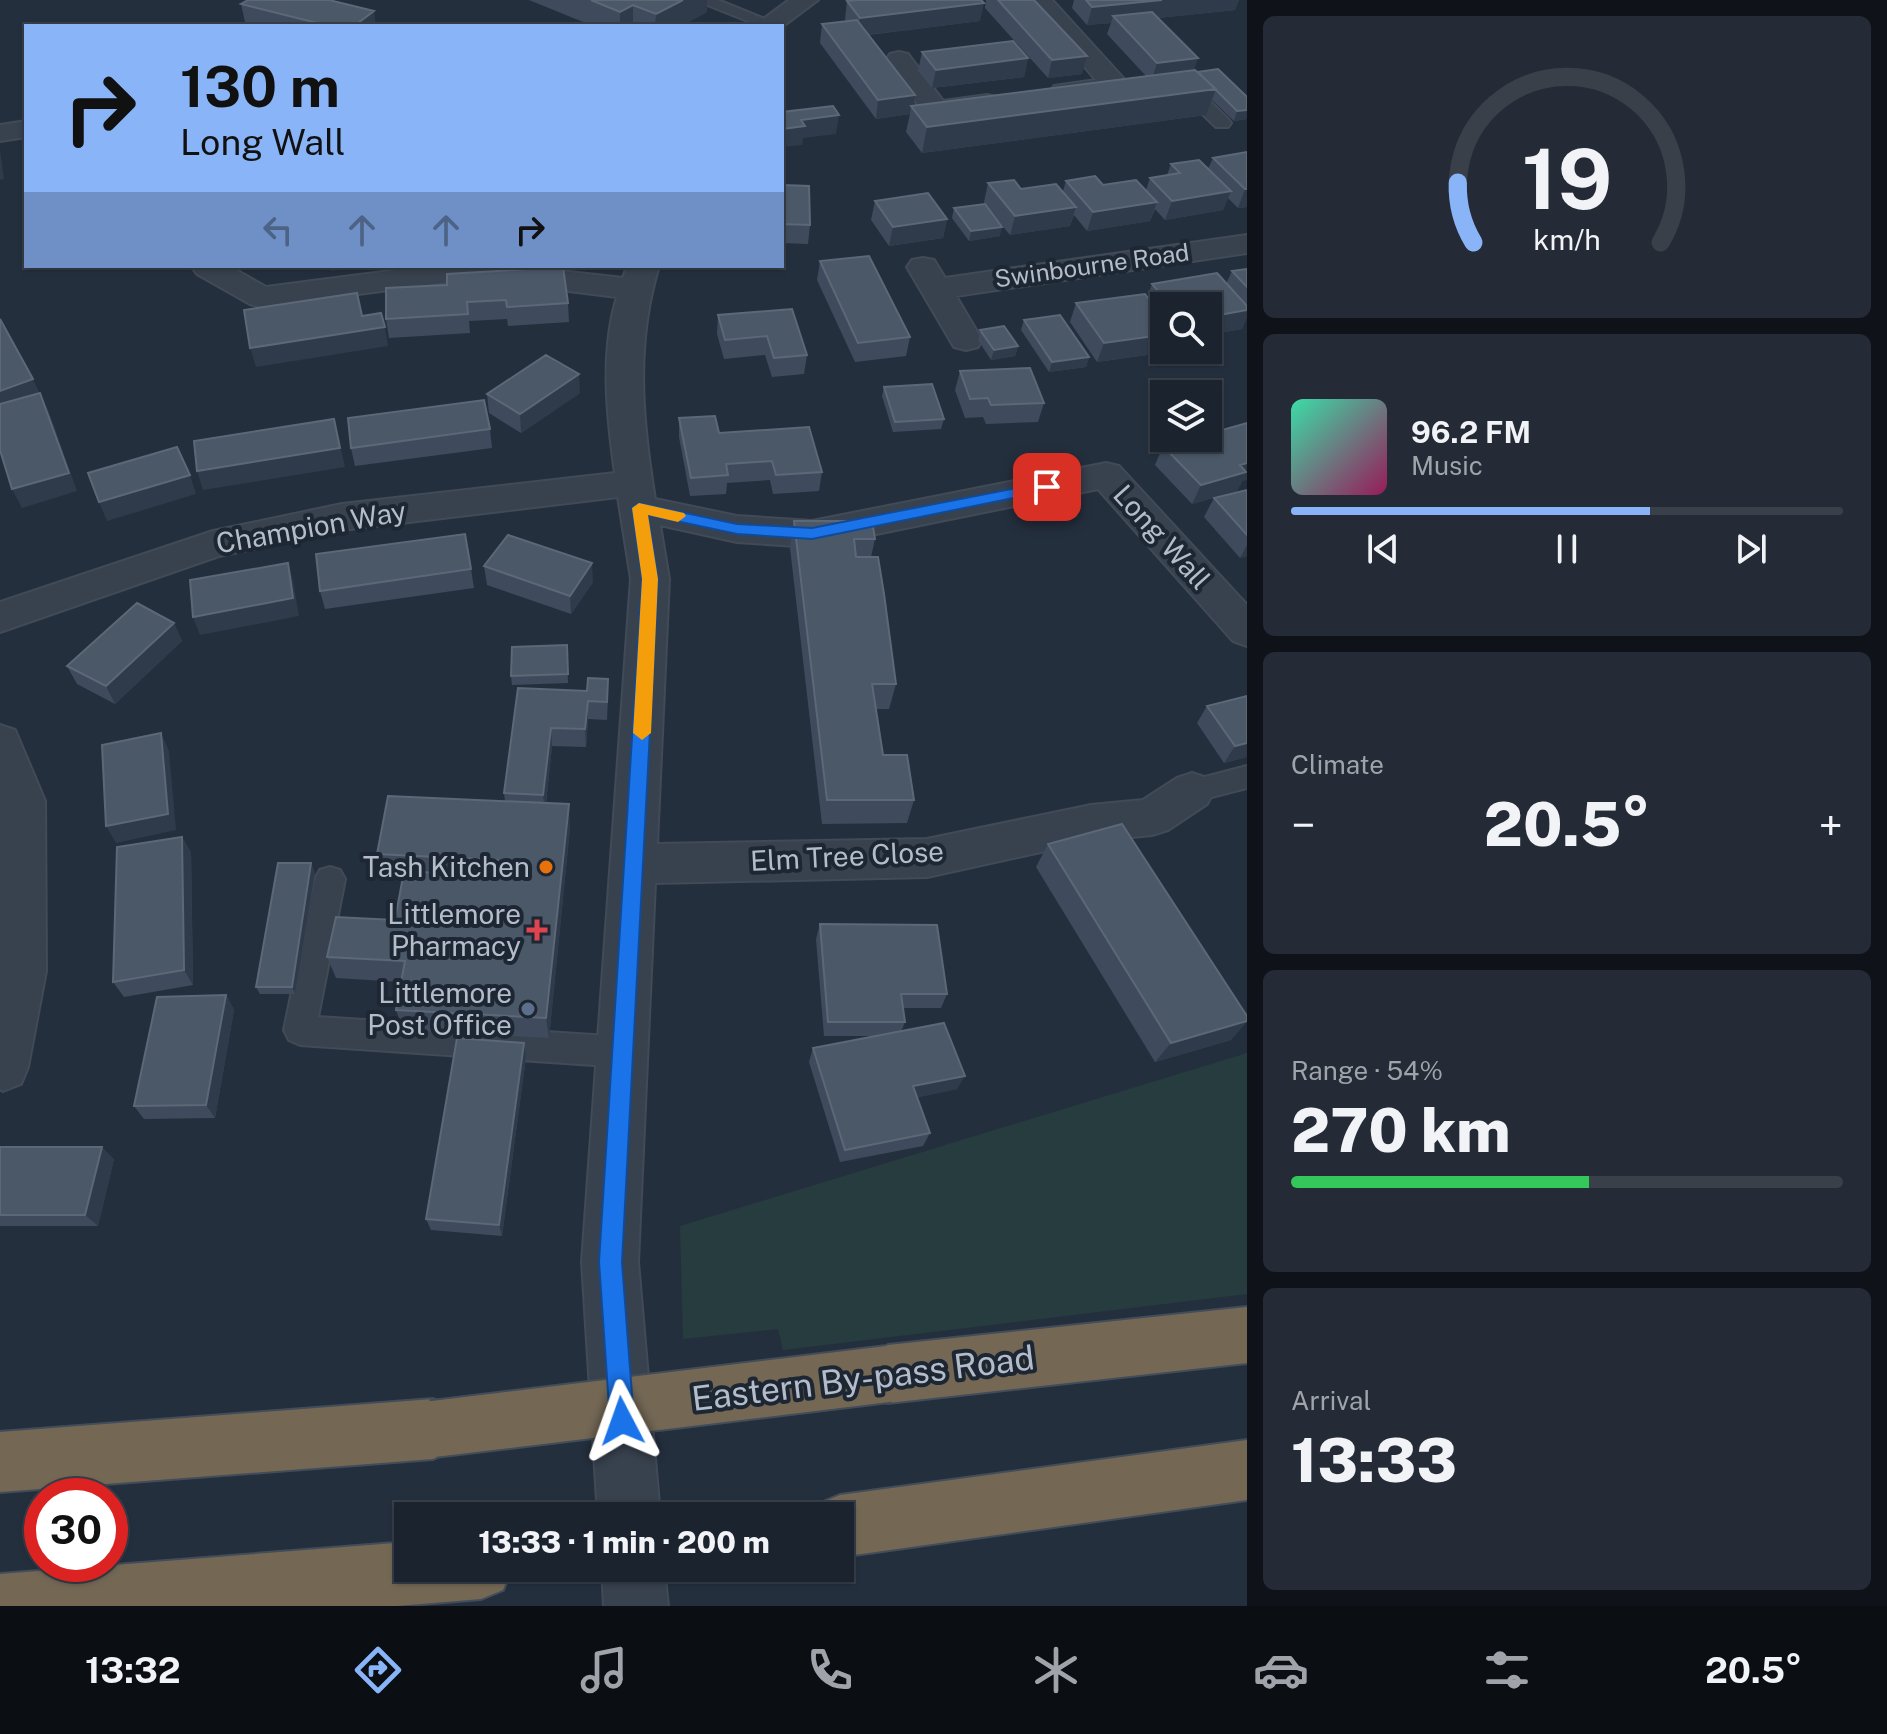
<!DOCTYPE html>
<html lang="en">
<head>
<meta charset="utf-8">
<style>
  body { margin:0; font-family:"Public Sans",sans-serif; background:#242b36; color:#f1f3f6; height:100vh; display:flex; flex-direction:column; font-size:30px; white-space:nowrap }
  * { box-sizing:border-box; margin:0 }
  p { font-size:26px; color:#a0a4aa }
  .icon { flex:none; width:44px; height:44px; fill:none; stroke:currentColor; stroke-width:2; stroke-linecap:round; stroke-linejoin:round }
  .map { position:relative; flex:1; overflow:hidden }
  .drawer { display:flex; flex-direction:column; gap:16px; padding:16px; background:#0f1319; width:640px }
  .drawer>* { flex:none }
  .banner { position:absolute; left:24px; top:24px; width:760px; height:244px; border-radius:0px; box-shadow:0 2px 6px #0004,0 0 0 2px #39404a; background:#8ab4f8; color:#111; overflow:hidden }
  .controls { position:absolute; left:1150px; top:292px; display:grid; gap:16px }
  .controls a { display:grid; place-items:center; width:72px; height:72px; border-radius:0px; background:#1b232e; box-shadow:0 2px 6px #0004,0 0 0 2px #39404a; font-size:40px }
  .speed { position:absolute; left:24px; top:1478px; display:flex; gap:16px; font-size:40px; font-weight:700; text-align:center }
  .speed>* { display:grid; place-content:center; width:104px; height:104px; border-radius:50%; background:#1b232e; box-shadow:0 2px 6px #0004,0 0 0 2px #39404a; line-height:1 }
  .speed .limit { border:12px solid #d22; background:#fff; color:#111 }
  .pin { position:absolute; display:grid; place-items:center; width:68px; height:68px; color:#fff; margin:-34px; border-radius:16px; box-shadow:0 4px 12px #0006 }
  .me { position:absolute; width:88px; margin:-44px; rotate:356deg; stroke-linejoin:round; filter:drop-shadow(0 0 6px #0008) }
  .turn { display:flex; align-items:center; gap:28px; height:168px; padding:0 24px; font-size:36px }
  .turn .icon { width:104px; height:104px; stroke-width:2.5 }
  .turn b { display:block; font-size:56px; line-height:68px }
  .lanes { display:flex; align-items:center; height:76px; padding:0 24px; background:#0003; justify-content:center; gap:40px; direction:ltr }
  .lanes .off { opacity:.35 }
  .big { font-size:60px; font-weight:800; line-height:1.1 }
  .drawer .card { flex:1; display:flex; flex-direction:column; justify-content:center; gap:12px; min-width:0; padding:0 28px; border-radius:12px; background:#242b36 }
  .drawer .dial { align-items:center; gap:0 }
  .dial svg { height:208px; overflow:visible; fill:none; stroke:#39404a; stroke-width:7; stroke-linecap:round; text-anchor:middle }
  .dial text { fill:#f1f3f6; stroke:none }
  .song { display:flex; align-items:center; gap:24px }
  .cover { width:96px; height:96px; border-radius:12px; background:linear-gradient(135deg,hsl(160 70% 55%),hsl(330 70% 35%)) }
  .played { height:8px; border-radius:4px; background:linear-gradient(90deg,#8ab4f8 65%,#39404a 65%) }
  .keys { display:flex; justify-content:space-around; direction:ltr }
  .heat { display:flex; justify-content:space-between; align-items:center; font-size:44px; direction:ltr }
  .charge { height:12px; border-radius:6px; background:linear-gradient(90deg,#34c759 54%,#39404a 0) }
  .trip { position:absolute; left:394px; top:1502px; width:460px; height:80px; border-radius:0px; background:#1b232e; box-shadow:0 2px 6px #0004,0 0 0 2px #39404a; font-weight:800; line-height:80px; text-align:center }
  .menu { display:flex; height:128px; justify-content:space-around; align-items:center; background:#0b0e12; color:#a0a4aa }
  .menu .icon { width:56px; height:56px }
  .menu .active { color:#8ab4f8 }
  .menu b { font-size:36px; color:#f1f3f6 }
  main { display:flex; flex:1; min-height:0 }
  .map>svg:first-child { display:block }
  .green { fill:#263c3f }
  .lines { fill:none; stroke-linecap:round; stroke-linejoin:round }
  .lane-casing { stroke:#414a57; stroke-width:4 }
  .street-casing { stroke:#414a57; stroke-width:4 }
  .highway-casing { stroke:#434c59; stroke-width:4 }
  .lane { fill:#38414e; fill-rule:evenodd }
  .street { fill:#38414e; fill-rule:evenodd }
  .highway { fill:#746855; fill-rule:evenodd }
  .highway-bridge-casing { stroke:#434c59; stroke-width:60; stroke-linecap:butt }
  .highway-bridge { stroke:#746855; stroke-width:56 }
  .wall { fill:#3f4b5c }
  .shaded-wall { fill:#2f3b4b }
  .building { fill:#4b5868; stroke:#5c6777; stroke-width:2 }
  .route { fill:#1a73e8; stroke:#114b97; stroke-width:2 }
  .slow { fill:#f59e0b }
  .food-dot { fill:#e8710a; stroke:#1d2633; stroke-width:3 }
  .health-dot { fill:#e0444e; stroke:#1d2633; stroke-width:3 }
  .service-dot { fill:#5c6f8a; stroke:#1d2633; stroke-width:3 }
  .labels { text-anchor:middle; stroke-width:8; stroke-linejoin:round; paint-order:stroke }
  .far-street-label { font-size:24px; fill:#b4bcc9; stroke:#1d2633 }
  .street-label { font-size:28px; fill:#b4bcc9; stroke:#1d2633 }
  .poi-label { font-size:28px; fill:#b4bcc9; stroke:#1d2633; text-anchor:end }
  .near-street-label { font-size:34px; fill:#b4bcc9; stroke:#1d2633 }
</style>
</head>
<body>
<main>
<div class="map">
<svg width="1247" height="1606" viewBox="0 0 1247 1606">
  <rect width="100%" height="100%" fill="#242f3e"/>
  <path class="green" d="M1247,1053V1294L783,1350L778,1329L683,1339L680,1226Z"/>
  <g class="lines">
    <defs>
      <path id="lane" d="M695,0H718L777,24L760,26Z
        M1180,86L1196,88L1228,119L1231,123L1228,127H1216L1185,97L1174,95L1171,91L1174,87Z
        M1247,766V788L1192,802L1182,799L1178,791L1182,783Z
        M330,867L340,870L345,879L318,1017L624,1037L635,1042L640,1052L635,1062L624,1067L300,1045L289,1040L284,1030L315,879L320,870Z"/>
      <path id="street" d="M789,0H818L782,27L754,26Z
        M1027,0H1052L1124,79L1128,85L1124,91L1063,100L1054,98L1050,92L1054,86L1096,80Z
        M899,52L908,54L943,101L987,95L997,97L1001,103L997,109C976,114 947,121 926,116L886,60L890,54Z
        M26,121V137L0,141V125Z
        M1247,235V253L956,296L982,340L978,347L966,350L954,347L907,267L912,260L923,258L934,260L945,278Z
        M229,266L266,287L429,266H517L623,278L627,266H659C635,344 642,419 655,499L737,516L812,521L1106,463L1119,466L1247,605V646L1233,641L1098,489L812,547L737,542L660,525L669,579L657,844L927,839L1091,805L1143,800L1177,778L1192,773L1207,778L1214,791L1207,804L1168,830L1152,835L1091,841L927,877L655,883L638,1262L660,1516H598L582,1262L631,579L618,497L342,530L219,556L0,632V602L213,531L342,504L615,473C607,417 600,352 617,297L471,279L261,307L250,304L197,274L192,267Z
        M0,725L15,730L45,801L46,971L28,1067L21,1084L3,1091L0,1089Z
        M602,1568H664L668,1606H604Z"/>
      <path id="highway" d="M1247,1307V1363L888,1403L868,1394L859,1374L868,1354L888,1345Z
        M433,1399L454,1408L463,1429L454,1450L433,1459L0,1492V1432Z
        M1247,1440V1500L840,1557V1516H813L818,1504L840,1495Z
        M408,1542V1568H512L503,1590L481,1599L397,1606H0V1574Z"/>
    </defs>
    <use href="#lane" class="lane-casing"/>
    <use href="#street" class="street-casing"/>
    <use href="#highway" class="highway-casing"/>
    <use href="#lane" class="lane"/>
    <use href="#street" class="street"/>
    <use href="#highway" class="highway"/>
    <defs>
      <path id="highway-bridge" d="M433,1429L888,1374"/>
    </defs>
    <use href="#highway-bridge" class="highway-bridge-casing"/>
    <use href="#highway-bridge" class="highway-bridge"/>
  </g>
  <path class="wall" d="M529,0H707V12L681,26H593Z
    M986,0H1034L1082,74L1048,78L985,8Z
    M1074,0H1239L1235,10L1158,18L1194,70L1247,97V119L1234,121L1212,100L1206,115L922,153L906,132L910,114L876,119L820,43L822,24L846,21L845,19L847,1L980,21L868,35L915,95L913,106L1146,76L1107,34L1111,23L1087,25L1072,8Z
    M241,4L376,26H260L245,22Z
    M922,52L1028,58L1024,77L932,88L918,71Z
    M782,150L785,178L784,185L810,225L808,244L782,243Z
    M1247,152V207L1238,208L1228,198L1223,210L1165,220L1155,209L1150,221L1087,231L1074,215L1070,226L1010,235L995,217L1000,236L969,241L952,218L954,208L985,204L984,202L988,183L1021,189L1063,191L1066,181L1146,190L1150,178L1167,175L1171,164L1208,169L1213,158Z
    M875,201L947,219L943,238L889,246L871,220Z
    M820,261L910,337L906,356L855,362L817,280Z
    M1247,269V317L1242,329L1208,335V306H1164V343L1162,346L1149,348L1147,355L1097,362L1070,322L1076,303L1147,298L1152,284H1226L1232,271Z
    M386,288L568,303L569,322L508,326L507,319L469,321L470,333L389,338L386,319Z
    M792,309L807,355L804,374L772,377L765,355L724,359L717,334L718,315Z
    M1024,320L1089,357L1086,367L1049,372L1021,330Z
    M980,330L1018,346L1015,356L991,360L978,340Z
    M960,371L1044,403L1038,422L986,424L983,417L965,418L955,390Z
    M884,387L944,419L941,429L893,432L882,396Z
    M580,393L521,433L489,413L487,394Z
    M679,418L822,472L819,491L773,494L770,480L727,483L726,494L690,496L679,437Z
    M490,429L492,448L355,466L351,448Z
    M1163,446L1242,481L1237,491L1192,504L1155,465Z
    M1247,490V556L1240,558L1204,517L1214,498Z
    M794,521L875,539L871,557L896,684L889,709H876L883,755L914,800L907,823L822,824L790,548Z
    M484,566L593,582L571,614L487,585Z
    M471,569L474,588L325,609L320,591Z
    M174,623L182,641L115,704L77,684L67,666Z
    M567,645L568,683L512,685L511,676Z
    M518,688L608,697L607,720L588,719L586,747L552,746L546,803L570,828L549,1038L403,1030L396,1010L401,982L336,978L327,957L395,920L402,878L383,877L377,854L505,801L504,793Z
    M1207,706L1247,757L1224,763L1197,723Z
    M182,837L191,853L193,985L124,997L113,982Z
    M1048,844L1231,1040L1155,1062L1036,867Z
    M315,872L295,994H260L256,987Z
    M820,924L947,994L941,1008H903L905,1022L901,1032L957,1089L917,1097L930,1133L923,1146L840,1162L809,1062L813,1048L876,1036H824L816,939Z
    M226,995L234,1010L215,1118L144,1119L134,1106Z
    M526,1057L502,1236L431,1230L426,1219Z
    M0,1147L114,1159L98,1226H0Z"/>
  <path class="shaded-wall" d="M683,0H707V12L681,26H655L656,14Z
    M1162,0H1239L1235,10L1118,22L1113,16L1111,23L1087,25L1092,7Z
    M984,3L980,21L857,36L860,18Z
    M633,5V26H620V12Z
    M374,11L376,26H354Z
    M1087,56L1082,74L1048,78L1052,60Z
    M1028,58L1024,77L932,88L936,70Z
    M1198,58L1192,76L1151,81L1157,63Z
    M1216,89L1206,115L922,153L927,127Z
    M915,95L913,108L911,106L910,114L876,119L878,100Z
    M1247,110V119L1234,121L1237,111Z
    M839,115L836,134L803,138L802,145L782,147V129L801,120Z
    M0,150L4,179L0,180Z
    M1245,189H1247V207L1238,208Z
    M1231,191L1223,210L1165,220L1172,201Z
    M1157,202L1150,221L1087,231L1093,212Z
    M1076,207L1070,226L1010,235L1015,216Z
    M947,219L943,238L889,246L893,227Z
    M1002,227L1000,236L969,241L971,231Z
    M330,266H368L331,271Z
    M1247,310V317L1242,329L1208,335V317Z
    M385,327L388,346L256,367L250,348Z
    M1154,336L1147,355L1097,362L1104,343Z
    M1018,346L1015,356L991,360L994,350Z
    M1089,357L1086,367L1049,372L1052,362Z
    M579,374L580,393L521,433L520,414Z
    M33,379L42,399L0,413V391Z
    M40,393L49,412L77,491L22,508L12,489Z
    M334,419L345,467L203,490L197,471Z
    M1247,463V480L1242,481L1237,491L1192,504L1201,485L1240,465Z
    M190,475L196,494L107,521L99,502Z
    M1247,545V556L1240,558Z
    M288,563L293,581L299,616L200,635L193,617Z
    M592,563L593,582L571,614L570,596Z
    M174,623L182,641L115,704L106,686Z
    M588,701V719L586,747L585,729Z
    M551,728L552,746L545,812L543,795Z
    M161,733L169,751L176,830L116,843L106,826Z
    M1247,743V757L1224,763L1235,746Z
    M569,804L570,828L549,1038L546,1018Z
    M182,837L191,853L193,985L184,970Z
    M311,863L315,872L295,994L292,987Z
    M226,995L234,1010L215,1118L206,1105Z
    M1247,1021V1022L1231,1040L1155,1062L1171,1043Z
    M524,1043L526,1057L502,1236L499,1225Z
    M965,1076L957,1089L907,1100L913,1086Z
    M102,1147L114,1159L98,1226L85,1215Z"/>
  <path class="building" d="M248,0H329L374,11L354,26H329L241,4Z
    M591,0H683L656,14L633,5L620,12Z
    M859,0H981L984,3L860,18L847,1Z
    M998,0H1034L1087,56L1052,60Z
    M1086,0H1162L1092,7Z
    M1152,12L1198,58L1157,63L1113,16Z
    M857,20L915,95L878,100L822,24Z
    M1013,41L1028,58L936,70L922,52Z
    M1218,69L1247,97V110L1237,111L1198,72Z
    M1195,70L1216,89L927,127L911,106Z
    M833,106L839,115L801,120L805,126L782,129V112Z
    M782,150L785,178H782Z
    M1247,152V189H1245L1213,158Z
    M1199,160L1231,191L1172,201L1150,178L1180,173L1171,164Z
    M1095,176L1103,185L1136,180L1157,202L1093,212L1066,181Z
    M1014,180L1021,189L1056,184L1076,207L1015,216L988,183Z
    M782,185L809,186L810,225L782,224V228Z
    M928,193L947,219L893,227L875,201Z
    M985,204L1002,227L971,231L954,208Z
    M869,256L910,337L858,343L820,261Z
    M563,267L568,303L507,307L506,300L467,302L468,314L386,319V288L447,285V274Z
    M1247,269V287L1232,271Z
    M1217,273L1247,306V310L1208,317V306H1171L1152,284Z
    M357,293L362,316L381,313L385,327L250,348L244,310Z
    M1145,294L1164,319V328L1149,330L1154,336L1104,343L1076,303Z
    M792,309L807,355L774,358L767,336L725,340L718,315Z
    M1060,315L1089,357L1052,362L1024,320Z
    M0,319L33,379L0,391Z
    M1004,326L1018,346L994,350L980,330Z
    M546,355L579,374L520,414L487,394Z
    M1030,368L1044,403L991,405L988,398L970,399L960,371Z
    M932,384L944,419L895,422L884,387Z
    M40,393L69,473L12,489L0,450V404Z
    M484,400L490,429L351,448L348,418Z
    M715,416L719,433L809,427L822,472L776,475L772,461L726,464L728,475L691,478L679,418Z
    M334,419L340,448L197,471L194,441Z
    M1247,423V463L1240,465L1246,472L1201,485L1163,446L1192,438H1208V434Z
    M177,447L190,475L99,502L88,473Z
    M1247,490V535L1214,498Z
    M794,521H872L875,539H854L856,557H878L884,594L896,684H872L883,755H907L914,800H827Z
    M465,534L471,569L320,591L316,554Z
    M508,535L592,563L570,596L484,566Z
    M288,563L293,598L193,617L190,580Z
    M137,603L174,623L106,686L67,666Z
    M567,645L568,674L511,676L512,647Z
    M588,678L608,679L607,702L588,701L585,729L551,728L543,795L504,793L518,688L587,691Z
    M1247,696V743L1235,746L1207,706Z
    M161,733L168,814L106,826L102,745Z
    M388,796L569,804L546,1018L396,1010L405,961L327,957L336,917L395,920L404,871L495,876L498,860L377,854Z
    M1122,824L1247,1016V1021L1171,1043L1048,844Z
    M182,837L184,970L113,982L117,847Z
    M278,863H311L292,987H256Z
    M820,924L937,925L947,994H901L905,1022H828Z
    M226,995L206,1105L134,1106L157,997Z
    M944,1023L965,1076L913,1086L930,1133L845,1150L813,1048Z
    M457,1038L524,1043L499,1225L426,1219Z
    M0,1147H102L85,1215H0Z"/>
  <path class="route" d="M1047,482L1053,483V490L812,539L737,534L648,515L658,579L622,1262L634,1421L631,1429L622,1433L613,1429L610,1421L599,1262L642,579L632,508L639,503L737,524L812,528Z"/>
  <path class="slow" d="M639,503L684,513L686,516L678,522L648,515L658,579L651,733L642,740L633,733L642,579L632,508Z"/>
  <circle class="food-dot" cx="546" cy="867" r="8"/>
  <path class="health-dot" d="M533 918h8v8h8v8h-8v8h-8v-8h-8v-8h8z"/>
  <circle class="service-dot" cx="528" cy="1009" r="8"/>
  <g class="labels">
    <g class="far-street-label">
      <text transform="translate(1092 266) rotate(-8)" y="8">Swinbourne Road</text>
    </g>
    <g class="street-label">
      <text transform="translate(311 527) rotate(-10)" y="10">Champion Way</text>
      <text transform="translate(1162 537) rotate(48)" y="10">Long Wall</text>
      <text transform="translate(847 856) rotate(-3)" y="10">Elm Tree Close</text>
    </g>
    <g class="poi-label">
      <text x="530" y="877">Tash Kitchen</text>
      <text x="521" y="924">Littlemore<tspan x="521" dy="32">Pharmacy</tspan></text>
      <text x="512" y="1003">Littlemore<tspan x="512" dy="32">Post Office</tspan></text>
    </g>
    <g class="near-street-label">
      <text transform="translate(863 1378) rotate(-7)" y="12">Eastern By-pass Road</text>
    </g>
  </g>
</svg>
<div class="controls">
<a><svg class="icon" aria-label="search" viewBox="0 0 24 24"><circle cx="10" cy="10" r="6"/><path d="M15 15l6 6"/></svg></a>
<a><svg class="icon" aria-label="layers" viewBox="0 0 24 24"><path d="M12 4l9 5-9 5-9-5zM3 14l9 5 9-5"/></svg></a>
</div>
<div class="speed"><div class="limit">30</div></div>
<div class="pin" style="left:1047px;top:487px;background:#d93025"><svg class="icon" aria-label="arrive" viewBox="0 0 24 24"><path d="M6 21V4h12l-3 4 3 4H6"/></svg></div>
<svg class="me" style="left:622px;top:1421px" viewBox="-20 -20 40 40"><path d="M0-17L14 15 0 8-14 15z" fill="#1a73e8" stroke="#fff" stroke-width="4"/></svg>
<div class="trip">13:33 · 1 min · 200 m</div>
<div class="banner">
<div class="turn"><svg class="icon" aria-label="right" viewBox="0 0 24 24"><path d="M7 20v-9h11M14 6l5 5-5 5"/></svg><div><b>130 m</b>Long Wall</div></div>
<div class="lanes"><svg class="icon off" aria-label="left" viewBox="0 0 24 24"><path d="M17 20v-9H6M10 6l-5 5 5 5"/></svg><svg class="icon off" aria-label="ahead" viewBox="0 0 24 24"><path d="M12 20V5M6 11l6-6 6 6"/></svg><svg class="icon off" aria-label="ahead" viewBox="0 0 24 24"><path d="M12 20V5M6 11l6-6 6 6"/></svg><svg class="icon" aria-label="right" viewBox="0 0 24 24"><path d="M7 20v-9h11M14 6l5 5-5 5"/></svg></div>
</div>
</div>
<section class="drawer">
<div class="card dial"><svg viewBox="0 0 100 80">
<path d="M14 69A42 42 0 1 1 86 69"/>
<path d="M14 69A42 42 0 0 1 8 46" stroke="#8ab4f8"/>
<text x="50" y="56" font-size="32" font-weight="700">19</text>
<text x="50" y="72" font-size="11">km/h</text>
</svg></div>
<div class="card">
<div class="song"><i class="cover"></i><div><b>96.2 FM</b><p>Music</p></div></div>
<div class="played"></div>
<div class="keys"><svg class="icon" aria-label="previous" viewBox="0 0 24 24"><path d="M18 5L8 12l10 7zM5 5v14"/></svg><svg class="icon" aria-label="pause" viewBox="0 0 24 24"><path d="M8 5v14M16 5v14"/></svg><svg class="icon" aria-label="next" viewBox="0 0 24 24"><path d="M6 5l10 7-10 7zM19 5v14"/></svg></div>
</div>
<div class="card"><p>Climate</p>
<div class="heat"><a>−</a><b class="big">20.5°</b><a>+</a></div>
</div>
<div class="card"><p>Range · 54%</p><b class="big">270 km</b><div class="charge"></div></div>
<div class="card"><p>Arrival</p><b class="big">13:33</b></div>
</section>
</main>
<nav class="menu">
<b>13:32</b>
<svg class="icon active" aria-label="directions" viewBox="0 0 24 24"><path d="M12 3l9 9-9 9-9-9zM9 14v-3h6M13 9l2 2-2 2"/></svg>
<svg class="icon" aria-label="music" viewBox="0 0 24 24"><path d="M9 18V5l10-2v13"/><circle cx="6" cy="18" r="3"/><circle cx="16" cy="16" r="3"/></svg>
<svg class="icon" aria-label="phone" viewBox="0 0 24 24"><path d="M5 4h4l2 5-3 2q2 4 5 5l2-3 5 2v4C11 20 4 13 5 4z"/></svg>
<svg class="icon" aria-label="climate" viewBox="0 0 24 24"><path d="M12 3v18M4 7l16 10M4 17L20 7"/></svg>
<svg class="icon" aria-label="car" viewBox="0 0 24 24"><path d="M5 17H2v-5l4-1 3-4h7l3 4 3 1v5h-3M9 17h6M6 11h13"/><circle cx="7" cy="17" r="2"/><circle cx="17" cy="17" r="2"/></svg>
<svg class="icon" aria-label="filters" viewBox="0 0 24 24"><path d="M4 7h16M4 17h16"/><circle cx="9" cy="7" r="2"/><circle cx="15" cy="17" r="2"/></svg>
<b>20.5°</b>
</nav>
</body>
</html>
